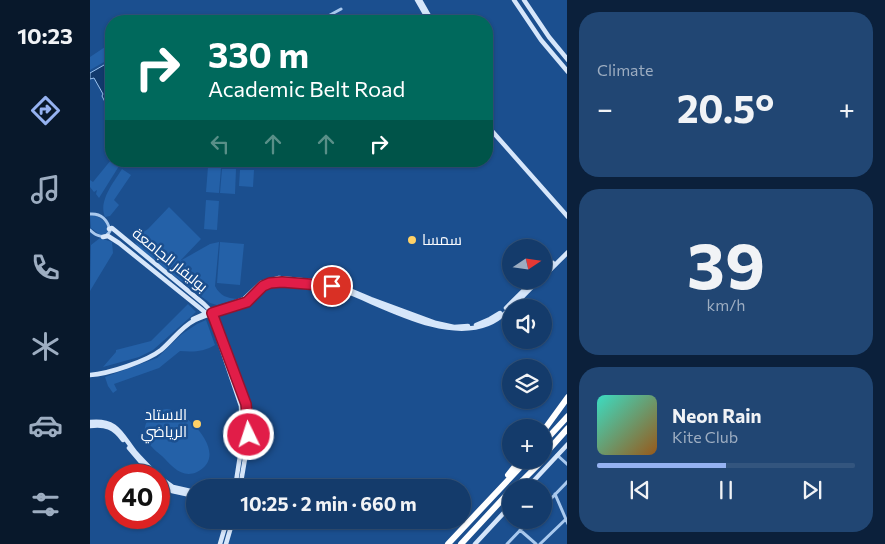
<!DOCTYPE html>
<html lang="en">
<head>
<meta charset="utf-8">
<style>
  body { margin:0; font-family:Commissioner,Cairo,sans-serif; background:#214673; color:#f1f3f6; height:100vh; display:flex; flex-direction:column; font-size:19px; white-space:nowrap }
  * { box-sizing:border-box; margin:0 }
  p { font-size:16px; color:#9dadc1 }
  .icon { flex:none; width:28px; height:28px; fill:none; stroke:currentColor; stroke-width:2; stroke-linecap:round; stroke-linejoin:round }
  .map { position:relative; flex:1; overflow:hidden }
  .sheet { display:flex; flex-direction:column; gap:12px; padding:12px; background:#0b203b; width:318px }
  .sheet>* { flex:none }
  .top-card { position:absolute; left:15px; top:15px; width:388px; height:152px; border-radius:20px; box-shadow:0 1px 4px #0004,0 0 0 1px #33557e; background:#00695c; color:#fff; overflow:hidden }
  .needle { width:32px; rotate:77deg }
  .controls { position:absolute; left:412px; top:239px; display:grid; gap:10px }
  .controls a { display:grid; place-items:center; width:50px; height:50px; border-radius:50%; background:#143b6b; box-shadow:0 1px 4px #0004,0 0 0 1px #33557e; font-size:25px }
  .speed { position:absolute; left:15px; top:464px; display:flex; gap:10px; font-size:25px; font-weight:700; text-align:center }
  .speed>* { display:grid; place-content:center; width:65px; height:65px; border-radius:50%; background:#143b6b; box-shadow:0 1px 4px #0004,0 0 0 1px #33557e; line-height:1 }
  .speed .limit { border:8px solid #d22; background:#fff; color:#111 }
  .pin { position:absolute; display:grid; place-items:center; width:42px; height:42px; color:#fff; margin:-21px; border:2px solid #fff; border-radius:50%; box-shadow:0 1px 5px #0007 }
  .me { position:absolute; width:55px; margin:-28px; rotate:356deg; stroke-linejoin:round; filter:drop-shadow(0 0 4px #0008) }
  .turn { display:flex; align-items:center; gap:18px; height:105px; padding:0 20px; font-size:22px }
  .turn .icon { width:65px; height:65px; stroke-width:2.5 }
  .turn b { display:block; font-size:35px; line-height:42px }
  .lanes { display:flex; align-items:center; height:48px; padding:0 20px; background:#0003; justify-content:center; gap:25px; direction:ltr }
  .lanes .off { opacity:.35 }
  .big { font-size:38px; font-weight:700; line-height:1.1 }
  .sheet .card { flex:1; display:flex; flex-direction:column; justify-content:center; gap:8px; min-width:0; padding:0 18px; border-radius:20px; background:#214673 }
  .sheet .dial { align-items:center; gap:0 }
  .dial b { font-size:65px; line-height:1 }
  .song { display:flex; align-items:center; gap:15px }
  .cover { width:60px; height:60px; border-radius:8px; background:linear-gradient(135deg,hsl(170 70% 55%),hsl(30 70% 35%)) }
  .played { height:5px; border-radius:2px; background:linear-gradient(90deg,#95b2f1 50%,#33557e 50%) }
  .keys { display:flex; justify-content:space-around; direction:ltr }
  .heat { display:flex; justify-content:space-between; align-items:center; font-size:28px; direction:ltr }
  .trip { position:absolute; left:96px; top:479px; width:285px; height:50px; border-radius:25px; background:#143b6b; box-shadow:0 1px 4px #0004,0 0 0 1px #33557e; font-weight:700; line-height:50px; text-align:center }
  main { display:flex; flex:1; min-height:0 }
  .menu { display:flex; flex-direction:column; width:90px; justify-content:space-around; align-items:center; background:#08182b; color:#9dadc1 }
  .menu .icon { width:35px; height:35px }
  .menu .on { color:#95b2f1 }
  .menu b { font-size:22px; color:#f1f3f6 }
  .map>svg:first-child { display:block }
  .green { fill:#2461a8 }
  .water { fill:#123a6d; stroke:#9cc4f0 }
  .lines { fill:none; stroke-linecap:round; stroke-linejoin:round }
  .street { stroke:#a9c9ee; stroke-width:3 }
  .secondary { stroke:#d6e6fa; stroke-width:4.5 }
  .highway { stroke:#fff; stroke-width:6 }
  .route-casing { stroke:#92132f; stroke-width:12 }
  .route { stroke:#e11d48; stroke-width:9 }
  .poi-dot { fill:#ffd166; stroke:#1b4f8f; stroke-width:2 }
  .labels { text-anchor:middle; stroke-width:5; stroke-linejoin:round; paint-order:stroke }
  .poi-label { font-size:15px; fill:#fff; stroke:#1b4f8f; text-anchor:start }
  .street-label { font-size:15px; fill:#fff; stroke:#1b4f8f }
</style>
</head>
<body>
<main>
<nav class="menu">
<b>10:23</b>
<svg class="icon on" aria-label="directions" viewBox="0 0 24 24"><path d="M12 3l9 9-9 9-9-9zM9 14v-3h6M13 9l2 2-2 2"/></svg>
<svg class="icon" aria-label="music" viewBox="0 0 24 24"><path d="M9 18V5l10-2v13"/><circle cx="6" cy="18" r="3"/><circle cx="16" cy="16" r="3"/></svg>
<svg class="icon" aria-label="phone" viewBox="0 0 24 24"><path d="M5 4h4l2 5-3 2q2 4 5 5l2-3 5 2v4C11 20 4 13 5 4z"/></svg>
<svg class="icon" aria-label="climate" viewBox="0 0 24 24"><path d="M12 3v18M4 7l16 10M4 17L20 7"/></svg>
<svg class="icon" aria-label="car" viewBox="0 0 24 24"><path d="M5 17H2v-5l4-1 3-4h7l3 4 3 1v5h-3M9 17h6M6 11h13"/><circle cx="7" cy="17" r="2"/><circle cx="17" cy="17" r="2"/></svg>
<svg class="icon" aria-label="filters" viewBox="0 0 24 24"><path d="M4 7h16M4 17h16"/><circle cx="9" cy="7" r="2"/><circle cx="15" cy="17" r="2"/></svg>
</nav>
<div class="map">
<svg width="478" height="544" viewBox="0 0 478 544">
  <rect width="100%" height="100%" fill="#1b4f8f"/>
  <path class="green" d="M21,43V58L0,70V57Z
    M21,160L29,166L9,198L6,194L7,190L4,192L0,187V180L3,182Z
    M118,167L131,168L129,193L116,192Z
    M32,169L41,175L24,200L29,205L20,216L15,217C8,201 24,182 32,169Z
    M132,169H146L145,194L130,193Z
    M150,170H164L163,187L149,186Z
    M116,200L129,201L127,230L114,229Z
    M79,207L111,239L90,261L120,244L129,242L125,286C130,296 137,298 147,299L127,305L120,303L50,250L45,242L46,234L49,227L55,231L58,229Z
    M3,215C12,218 20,224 17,233L10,235L1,228L0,216Z
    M10,238L22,242L23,253L0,291L1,245Z
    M130,242L154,244L150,285L127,283Z
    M98,304L106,312L63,350L49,357L13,367L26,352V350L61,341Z
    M116,320L125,345C113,352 103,352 90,351L69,368L24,384L27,390L23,393L18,386L15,377L67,358L92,334L107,324Z
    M77,409C97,411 141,455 107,472C92,479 82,466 72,456C67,452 61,447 58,442C49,426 60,411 77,409Z"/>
  <path class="water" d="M21,61V83L15,90V95L20,97L21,102L16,104L12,96L13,94L4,78L0,79V73Z"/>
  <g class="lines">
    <path class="street" d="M229,21L251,9
      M0,214C11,213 18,220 20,231C15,240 6,236 0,230
      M467,455L478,465
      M465,494L478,524
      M454,506L478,481
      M428,520L434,526
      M430,530L446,544
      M417,544L440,520
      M450,544L476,519"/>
    <path class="secondary" d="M327,0L339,21
      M330,0L342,21
      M424,0L451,40L478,72
      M434,0L459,37L478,60
      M396,119L402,131L478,217
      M19,229L22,228L114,304L121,311L127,321L157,412L159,435L150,488
      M13,237L18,236L29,243L121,317L151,406L152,443L145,488
      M454,271L463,263
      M454,276L478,252
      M416,308L444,280
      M103,319L121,311L154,299L171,283L189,278L243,283L281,299L346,323L364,327L378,326
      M386,325L400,319L410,313
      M0,375C18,374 57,361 71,350C83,340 91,327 105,320C121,312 139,311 155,302C167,296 172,283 186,282C201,280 236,283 250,289C292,304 353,342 398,324C416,317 435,293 449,280
      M0,422C27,419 31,434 45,452C52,460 60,468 67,475
      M0,426C15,424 24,427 33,440
      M39,448L62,475
      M69,477L83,487L105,492
      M69,481L82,491L105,496
      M437,488L478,444
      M130,544L137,520
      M136,544L143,520
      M385,544L421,505"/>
    <path class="highway" d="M454,430L478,397
      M454,442L478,416
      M454,455L478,428
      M418,475L430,460
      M425,488L453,460
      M358,544L437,460
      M371,544L421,490"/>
  </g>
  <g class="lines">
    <defs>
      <path id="route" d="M159,435L156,404L122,313L157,302L173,286L180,283L192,282L242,286"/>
    </defs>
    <use href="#route" class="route-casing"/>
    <use href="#route" class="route"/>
  </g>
  <g class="poi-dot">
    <circle cx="322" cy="240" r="5"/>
    <circle cx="107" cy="424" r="5"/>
  </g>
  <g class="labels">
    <g class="poi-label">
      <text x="332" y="245">سمسا</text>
      <text x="97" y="420" text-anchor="end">الاستاد<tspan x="97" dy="17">الرياضي</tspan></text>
    </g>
    <g class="street-label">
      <text transform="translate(80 260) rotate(39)" y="5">بوليفار الجامعة</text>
    </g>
  </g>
</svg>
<div class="controls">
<a><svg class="needle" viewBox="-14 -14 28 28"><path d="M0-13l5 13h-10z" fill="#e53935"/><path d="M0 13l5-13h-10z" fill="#9dadc1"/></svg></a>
<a><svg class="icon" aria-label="sound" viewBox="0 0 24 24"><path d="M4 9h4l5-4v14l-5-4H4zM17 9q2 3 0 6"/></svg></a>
<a><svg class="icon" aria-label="layers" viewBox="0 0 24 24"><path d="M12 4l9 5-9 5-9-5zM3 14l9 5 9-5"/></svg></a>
<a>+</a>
<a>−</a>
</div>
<div class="speed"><div class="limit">40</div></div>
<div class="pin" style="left:242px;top:286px;background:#d93025"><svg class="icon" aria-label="arrive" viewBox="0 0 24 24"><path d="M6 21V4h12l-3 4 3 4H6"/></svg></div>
<svg class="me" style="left:159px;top:435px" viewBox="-20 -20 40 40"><circle r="17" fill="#e11d48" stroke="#fff" stroke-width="3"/><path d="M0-11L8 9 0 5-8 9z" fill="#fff"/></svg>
<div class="trip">10:25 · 2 min · 660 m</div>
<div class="top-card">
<div class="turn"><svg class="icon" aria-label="right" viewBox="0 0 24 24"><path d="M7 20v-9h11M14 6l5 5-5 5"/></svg><div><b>330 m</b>Academic Belt Road</div></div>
<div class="lanes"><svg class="icon off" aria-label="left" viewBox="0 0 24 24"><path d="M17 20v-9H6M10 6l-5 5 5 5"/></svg><svg class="icon off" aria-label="ahead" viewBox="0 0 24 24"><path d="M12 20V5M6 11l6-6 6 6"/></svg><svg class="icon off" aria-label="ahead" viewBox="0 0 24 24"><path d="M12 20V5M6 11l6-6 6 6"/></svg><svg class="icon" aria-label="right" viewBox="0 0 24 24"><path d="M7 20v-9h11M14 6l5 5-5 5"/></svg></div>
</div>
</div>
<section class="sheet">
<div class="card"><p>Climate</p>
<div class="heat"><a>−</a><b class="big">20.5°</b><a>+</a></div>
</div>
<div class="card dial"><b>39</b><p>km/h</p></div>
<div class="card">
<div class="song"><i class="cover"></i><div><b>Neon Rain</b><p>Kite Club</p></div></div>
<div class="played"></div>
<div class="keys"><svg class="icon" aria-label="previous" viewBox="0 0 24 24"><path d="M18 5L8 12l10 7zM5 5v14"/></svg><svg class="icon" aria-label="pause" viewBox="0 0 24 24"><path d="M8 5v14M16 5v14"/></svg><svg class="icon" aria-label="next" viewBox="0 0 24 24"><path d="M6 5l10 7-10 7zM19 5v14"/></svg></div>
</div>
</section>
</main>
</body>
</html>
